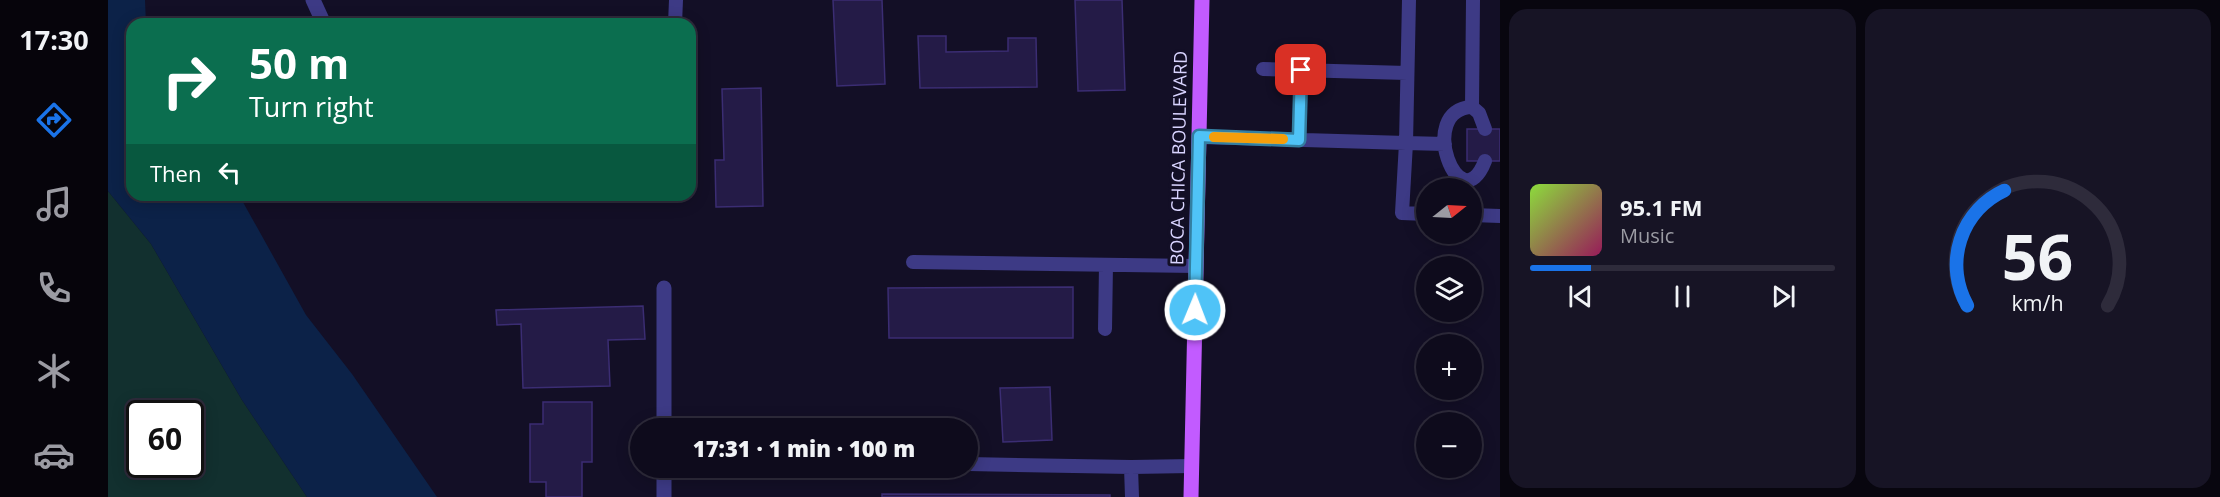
<!DOCTYPE html>
<html lang="en">
<head>
<meta charset="utf-8">
<style>
  body { margin:0; font-family:"Open Sans",sans-serif; background:#171425; color:#f1f3f6; height:100vh; display:flex; flex-direction:column; font-size:22px; white-space:nowrap }
  * { box-sizing:border-box; margin:0 }
  p { font-size:20px; color:#9b9ba3 }
  .icon { flex:none; width:33px; height:33px; fill:none; stroke:currentColor; stroke-width:2; stroke-linecap:round; stroke-linejoin:round }
  .map { position:relative; flex:1; overflow:hidden }
  .side { display:flex; flex-direction:column; gap:9px; padding:9px; background:#08060f; width:720px }
  .side>* { flex:none }
  .top-card { position:absolute; left:18px; top:18px; width:570px; height:183px; border-radius:18px; box-shadow:0 3px 15px #0003,0 0 0 2px #2e2b3b; background:#0b6e4f; color:#fff; overflow:hidden }
  .needle { width:39px; rotate:72deg }
  .tools { position:absolute; left:1308px; top:178px; display:grid; gap:12px }
  .tools a { display:grid; place-items:center; width:66px; height:66px; border-radius:50%; background:#0e0b1c; box-shadow:0 3px 15px #0003,0 0 0 2px #2e2b3b; font-size:30px }
  .speed { position:absolute; left:18px; top:400px; display:flex; gap:12px; font-size:30px; font-weight:700; text-align:center }
  .speed>* { display:grid; place-content:center; width:78px; height:78px; border-radius:50%; background:#0e0b1c; box-shadow:0 3px 15px #0003,0 0 0 2px #2e2b3b; line-height:1 }
  .speed .limit { border:3px solid #111; border-radius:9px; background:#fff; color:#111 }
  .pin { position:absolute; display:grid; place-items:center; width:51px; height:51px; color:#fff; margin:-26px; border-radius:12px; box-shadow:0 3px 9px #0006 }
  .me { position:absolute; width:66px; margin:-33px; rotate:1deg; stroke-linejoin:round; filter:drop-shadow(0 0 4px #0008) }
  .turn { display:flex; align-items:center; gap:21px; height:126px; padding:0 24px; font-size:27px }
  .turn .icon { width:78px; height:78px; stroke-width:2.5 }
  .turn b { display:block; font-size:42px; line-height:51px }
  .then { display:flex; align-items:center; height:57px; padding:0 24px; background:#0003; gap:12px; font-size:22px }
  .side .card { flex:1; display:flex; flex-direction:column; justify-content:center; gap:9px; min-width:0; padding:0 21px; border-radius:18px; background:#171425 }
  .side .dial { align-items:center; gap:0 }
  .dial svg { height:156px; overflow:visible; fill:none; stroke:#2e2b3b; stroke-width:7; stroke-linecap:round; text-anchor:middle }
  .dial text { fill:#f1f3f6; stroke:none }
  .song { display:flex; align-items:center; gap:18px }
  .cover { width:72px; height:72px; border-radius:9px; background:linear-gradient(135deg,hsl(90 70% 55%),hsl(330 70% 35%)) }
  .played { height:6px; border-radius:3px; background:linear-gradient(90deg,#1a73e8 20%,#2e2b3b 20%) }
  .keys { display:flex; justify-content:space-around; direction:ltr }
  .side .tiles { flex:1; display:grid; gap:9px; grid-template-columns:repeat(2,1fr) }
  .trip { position:absolute; left:522px; top:418px; width:348px; height:60px; border-radius:30px; background:#0e0b1c; box-shadow:0 3px 15px #0003,0 0 0 2px #2e2b3b; font-weight:800; line-height:60px; text-align:center }
  main { display:flex; flex:1; min-height:0 }
  .dock { display:flex; flex-direction:column; width:108px; justify-content:space-around; align-items:center; background:#06040b; color:#9b9ba3 }
  .dock .icon { width:42px; height:42px }
  .dock .current { color:#1a73e8 }
  .dock b { font-size:27px; color:#f1f3f6 }
  .map>svg:first-child { display:block }
  .green { fill:#12302f; fill-rule:evenodd }
  .water { fill:#0c2248 }
  .building { fill:#241b47; stroke:#3b2d73; stroke-width:1.5 }
  .lines { fill:none; stroke-linecap:round; stroke-linejoin:round }
  .lane { stroke:#3d3a85; stroke-width:14 }
  .street { stroke:#3d3a85; stroke-width:15 }
  .primary { stroke:#c25bff; stroke-width:15 }
  .route-casing { stroke:#337fa1; stroke-width:15 }
  .route { stroke:#4fc3f7; stroke-width:10 }
  .slow { stroke:#f59e0b; stroke-width:10 }
  .labels { text-anchor:middle; stroke-width:6; stroke-linejoin:round; paint-order:stroke }
  .street-label { font-size:18px; fill:#d9d4ff; stroke:#130f26 }
</style>
</head>
<body>
<main>
<nav class="dock">
<b>17:30</b>
<svg class="icon current" aria-label="directions" viewBox="0 0 24 24"><path d="M12 3l9 9-9 9-9-9zM9 14v-3h6M13 9l2 2-2 2"/></svg>
<svg class="icon" aria-label="music" viewBox="0 0 24 24"><path d="M9 18V5l10-2v13"/><circle cx="6" cy="18" r="3"/><circle cx="16" cy="16" r="3"/></svg>
<svg class="icon" aria-label="phone" viewBox="0 0 24 24"><path d="M5 4h4l2 5-3 2q2 4 5 5l2-3 5 2v4C11 20 4 13 5 4z"/></svg>
<svg class="icon" aria-label="climate" viewBox="0 0 24 24"><path d="M12 3v18M4 7l16 10M4 17L20 7"/></svg>
<svg class="icon" aria-label="car" viewBox="0 0 24 24"><path d="M5 17H2v-5l4-1 3-4h7l3 4 3 1v5h-3M9 17h6M6 11h13"/><circle cx="7" cy="17" r="2"/><circle cx="17" cy="17" r="2"/></svg>
</nav>
<div class="map">
<svg width="1392" height="497" viewBox="0 0 1392 497">
  <rect width="100%" height="100%" fill="#130f26"/>
  <path class="green" d="M0,191L43,244L134,400L199,497H0ZM32,414H82V465H32Z"/>
  <path class="water" d="M0,0H37L38,24H24V195H131L198,315L244,374L329,497H199L134,400L43,244L0,191Z"/>
  <path class="building" d="M725,0H774L777,84L729,86Z
    M967,0H1014L1017,90L970,91Z
    M532,19V24H409Z
    M810,36H838V52L900,51V38H928L929,87L812,88Z
    M653,88L655,206L608,207L607,160H616L614,89Z
    M1359,129H1392V161H1359Z
    M406,195H527V202L406,199Z
    M965,287V338H781L780,288Z
    M535,306L537,339L500,340L502,386L415,388L413,324L389,325L388,310Z
    M942,387L944,440L895,442L892,388Z
    M435,402H484V462H474V497H438V482H422V424H435Z
    M774,494L1002,495V497H774Z"/>
  <g class="lines">
    <path class="lane" d="M1301,0L1298,143L1337,144
      M567,24L568,0
      M1155,69L1299,73
      M1364,107L1365,0
      M1377,129L1371,113L1364,107C1307,109 1352,225 1377,161
      M1091,137L1298,143L1294,213L1318,214
      M1191,140L1193,70
      M1364,215L1392,216
      M805,262L1088,266
      M997,329L998,265
      M860,464L1023,467
      M1024,497L1023,467L1084,466"/>
    <path class="street" d="M205,0L216,24
      M556,288V429
      M556,468V497"/>
    <path class="primary" d="M1083,497L1094,0"/>
  </g>
  <g class="lines">
    <defs>
      <path id="route" d="M1087,310L1091,136L1191,140L1193,70"/>
    </defs>
    <use href="#route" class="route-casing"/>
    <use href="#route" class="route"/>
    <path class="slow" d="M1106,137L1175,139"/>
  </g>
  <g class="labels">
    <g class="street-label">
      <text transform="translate(1071 158) rotate(-89)" y="6">BOCA CHICA BOULEVARD</text>
    </g>
  </g>
</svg>
<div class="tools">
<a><svg class="needle" viewBox="-14 -14 28 28"><path d="M0-13l5 13h-10z" fill="#e53935"/><path d="M0 13l5-13h-10z" fill="#9b9ba3"/></svg></a>
<a><svg class="icon" aria-label="layers" viewBox="0 0 24 24"><path d="M12 4l9 5-9 5-9-5zM3 14l9 5 9-5"/></svg></a>
<a>+</a>
<a>−</a>
</div>
<div class="speed"><div class="limit">60</div></div>
<div class="pin" style="left:1193px;top:70px;background:#d93025"><svg class="icon" aria-label="arrive" viewBox="0 0 24 24"><path d="M6 21V4h12l-3 4 3 4H6"/></svg></div>
<svg class="me" style="left:1087px;top:310px" viewBox="-20 -20 40 40"><circle r="17" fill="#4fc3f7" stroke="#fff" stroke-width="3"/><path d="M0-11L8 9 0 5-8 9z" fill="#fff"/></svg>
<div class="trip">17:31 · 1 min · 100 m</div>
<div class="top-card">
<div class="turn"><svg class="icon" aria-label="right" viewBox="0 0 24 24"><path d="M7 20v-9h11M14 6l5 5-5 5"/></svg><div><b>50 m</b>Turn right</div></div>
<div class="then">Then<svg class="icon" aria-label="left" viewBox="0 0 24 24"><path d="M17 20v-9H6M10 6l-5 5 5 5"/></svg></div>
</div>
</div>
<section class="side">
<div class="tiles">
<div class="card">
<div class="song"><i class="cover"></i><div><b>95.1 FM</b><p>Music</p></div></div>
<div class="played"></div>
<div class="keys"><svg class="icon" aria-label="previous" viewBox="0 0 24 24"><path d="M18 5L8 12l10 7zM5 5v14"/></svg><svg class="icon" aria-label="pause" viewBox="0 0 24 24"><path d="M8 5v14M16 5v14"/></svg><svg class="icon" aria-label="next" viewBox="0 0 24 24"><path d="M6 5l10 7-10 7zM19 5v14"/></svg></div>
</div>
<div class="card dial"><svg viewBox="0 0 100 80">
<path d="M14 69A42 42 0 1 1 86 69"/>
<path d="M14 69A42 42 0 0 1 33 10" stroke="#1a73e8"/>
<text x="50" y="56" font-size="32" font-weight="700">56</text>
<text x="50" y="72" font-size="11">km/h</text>
</svg></div>
</div>
</section>
</main>
</body>
</html>
